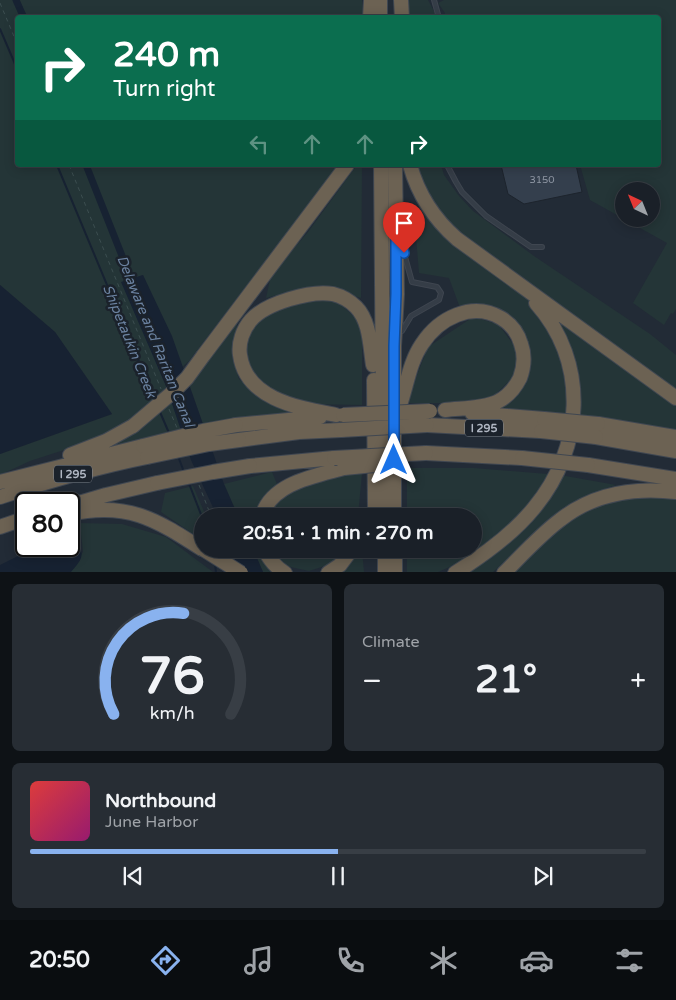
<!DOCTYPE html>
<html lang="en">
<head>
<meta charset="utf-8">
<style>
  body { margin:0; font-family:"Varela Round",sans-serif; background:#272d34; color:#f1f3f6; height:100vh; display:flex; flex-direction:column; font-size:19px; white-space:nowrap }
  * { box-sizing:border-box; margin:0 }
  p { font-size:16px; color:#9fa3a8 }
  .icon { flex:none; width:28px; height:28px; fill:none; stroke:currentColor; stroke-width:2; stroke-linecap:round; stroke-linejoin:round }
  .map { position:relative; height:572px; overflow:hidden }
  .side { display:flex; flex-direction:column; gap:12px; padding:12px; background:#0e1216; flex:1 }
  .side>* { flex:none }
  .hud { position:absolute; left:15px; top:15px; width:646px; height:152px; border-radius:5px; box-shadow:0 2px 12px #0003,0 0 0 1px #383e45; background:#0b6e4f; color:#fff; overflow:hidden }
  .needle { width:32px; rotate:317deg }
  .fabs { position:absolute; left:615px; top:182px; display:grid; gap:10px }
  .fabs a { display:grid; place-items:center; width:45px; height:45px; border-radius:50%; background:#1a2028; box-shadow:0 2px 12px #0003,0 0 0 1px #383e45; font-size:25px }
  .speed { position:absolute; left:15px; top:492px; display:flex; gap:10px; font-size:25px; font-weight:700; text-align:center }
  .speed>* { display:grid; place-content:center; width:65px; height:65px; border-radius:50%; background:#1a2028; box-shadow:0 2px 12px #0003,0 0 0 1px #383e45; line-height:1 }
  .speed .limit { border:2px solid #111; border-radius:8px; background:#fff; color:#111 }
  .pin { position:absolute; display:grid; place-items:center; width:42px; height:42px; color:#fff; margin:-51px -21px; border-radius:50% 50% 50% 0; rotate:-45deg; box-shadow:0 0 5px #0007 }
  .pin .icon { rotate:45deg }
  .me { position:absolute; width:55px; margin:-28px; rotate:0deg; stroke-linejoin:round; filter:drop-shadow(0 0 4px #0008) }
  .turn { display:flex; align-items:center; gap:18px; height:105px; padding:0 15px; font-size:22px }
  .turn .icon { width:65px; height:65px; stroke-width:2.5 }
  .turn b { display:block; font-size:35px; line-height:42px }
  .lanes { display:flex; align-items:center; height:48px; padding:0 15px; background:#0003; justify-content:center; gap:25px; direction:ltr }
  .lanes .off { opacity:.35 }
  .big { font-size:38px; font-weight:700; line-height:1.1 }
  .side .card { flex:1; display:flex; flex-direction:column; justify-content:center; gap:8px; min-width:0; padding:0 18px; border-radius:8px; background:#272d34 }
  .side .dial { align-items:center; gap:0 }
  .dial svg { height:130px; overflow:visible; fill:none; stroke:#383e45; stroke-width:7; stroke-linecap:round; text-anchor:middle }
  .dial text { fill:#f1f3f6; stroke:none }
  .song { display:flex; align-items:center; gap:15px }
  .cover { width:60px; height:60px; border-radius:8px; background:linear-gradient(135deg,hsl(0 70% 55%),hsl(320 70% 35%)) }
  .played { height:5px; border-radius:2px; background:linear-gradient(90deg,#89b2ef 50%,#383e45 50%) }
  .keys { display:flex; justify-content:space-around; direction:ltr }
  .heat { display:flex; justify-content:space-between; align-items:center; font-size:28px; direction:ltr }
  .side .tiles { flex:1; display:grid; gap:12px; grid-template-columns:1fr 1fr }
  .card:last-child { grid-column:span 2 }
  .trip { position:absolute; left:194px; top:508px; width:288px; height:50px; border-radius:25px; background:#1a2028; box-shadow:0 2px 12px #0003,0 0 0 1px #383e45; font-weight:700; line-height:50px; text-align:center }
  .tab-bar { display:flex; height:80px; justify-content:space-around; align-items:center; background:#0a0d10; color:#9fa3a8 }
  .tab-bar .icon { width:35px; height:35px }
  .tab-bar .on { color:#89b2ef }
  .tab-bar b { font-size:22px; color:#f1f3f6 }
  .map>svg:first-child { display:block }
  .green { fill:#243537; fill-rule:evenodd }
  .water { fill:#172232 }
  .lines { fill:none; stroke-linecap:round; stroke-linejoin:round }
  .stream { stroke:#172232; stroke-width:2 }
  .canal { stroke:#172232; stroke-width:7 }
  .building { fill:#343f4d; stroke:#1d242d }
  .lane-casing { stroke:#3f4650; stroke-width:6 }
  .highway-casing { stroke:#404751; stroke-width:16 }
  .path { stroke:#3c4e50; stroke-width:1; stroke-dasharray:4 4; stroke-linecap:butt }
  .lane { stroke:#353d47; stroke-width:4 }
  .highway { stroke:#6c6253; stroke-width:14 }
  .highway-bridge-casing { stroke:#404751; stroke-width:16; stroke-linecap:butt }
  .highway-bridge { stroke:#6c6253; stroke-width:14 }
  .route-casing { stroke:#114b97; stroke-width:12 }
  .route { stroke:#1a73e8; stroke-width:9 }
  .labels { text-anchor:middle; stroke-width:5; stroke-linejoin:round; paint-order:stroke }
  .number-label { font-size:10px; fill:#8f97a4 }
  .shield { fill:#1b222b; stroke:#838a95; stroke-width:1 }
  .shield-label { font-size:11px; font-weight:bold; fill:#b0b7c3 }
  .water-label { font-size:14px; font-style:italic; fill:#6b82a0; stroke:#1b222b }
</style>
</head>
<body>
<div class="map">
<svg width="676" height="573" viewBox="0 0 676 573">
  <rect width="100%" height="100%" fill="#222b36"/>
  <path class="green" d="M0,0H362L363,17L18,18V165H339L189,361L182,367L143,275L122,282L166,386L182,432L105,448L101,438L30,461L0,475V454L112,414L55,332L0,285Z
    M405,0H428L435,13V17H406Z
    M444,0H676V309L673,314L671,313L664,325L633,303L667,243L590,200L580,165H659V18L445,17V13L438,3ZM624,191H651V219H624Z
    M357,165H362L361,298L330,289H300L266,298L271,275L308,232Z
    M417,165H441L444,175L459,196L473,211L534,256L650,334L676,355V433L581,415L499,408L531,362L521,327L501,310L459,305L449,278L419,273L414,213L435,208Z
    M310,298L337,301L362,324V405L306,404L268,392L248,368L243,342L253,321L269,311Z
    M473,317L498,324L516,348V374L495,395L472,402L441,403H406L428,347Z
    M238,319L232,356L239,379L260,397L292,412L204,427L190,387L195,375Z
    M407,468H474L548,474L534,498L504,530L461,562L438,572L407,573V549H472V516H407Z
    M272,472L277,484L263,501L257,516H238L224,484Z
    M362,473L358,516H268C271,511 273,503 278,499C299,477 333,476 362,473Z
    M560,475L616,485L594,493L564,507L493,572L462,573Z
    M193,486L206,516H202V540L161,512L165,493Z
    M649,495L676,498V572L509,573L564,521L608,500Z
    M80,523L122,524L166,537L213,572L67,573L83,552Z
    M253,549H260L278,572H263Z
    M268,549H345L344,551L331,564L309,571L286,566Z
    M358,549H362L364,572L341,573Z"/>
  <path class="water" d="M143,275L172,336L224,484L238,516H217L191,460L166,386L121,282Z
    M0,285L55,332L112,414L0,454Z
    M69,542L76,543C87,554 80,562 71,572H0V565L28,551L48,546H69Z
    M230,549H253L263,572H241Z"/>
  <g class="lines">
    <path class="stream" d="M0,29L18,71
      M57,165L155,400
      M160,412L169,433
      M178,456L184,472
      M188,481L202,517
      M215,563L216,573"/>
    <path class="canal" d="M16,0L24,18
      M86,165L134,286"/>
  </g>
  <path class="building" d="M501,165H541L544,167L554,165H576L582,192L524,204L508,194Z"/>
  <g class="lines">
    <defs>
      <path id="lane" d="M434,0L439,18
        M447,165L456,182L462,192L486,216L531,247H542
        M401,324L402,331L411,316L439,300L441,293L437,287L412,282L402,246"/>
      <path id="highway" d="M380,0V18
        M401,0L402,18
        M370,18L371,0
        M381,165L384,516
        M410,165C418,194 434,219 457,239L676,398
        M203,356L347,165
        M374,380L375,516
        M399,408C407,386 409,363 422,344C439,318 472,301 501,318C511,324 518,333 521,344C525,355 524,367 520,378C515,388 507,397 497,402C481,409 461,408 445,410
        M472,413L544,419
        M336,415C300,408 246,400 240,355C238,343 243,329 251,320C266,303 311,290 333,294C341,296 350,301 356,307C370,321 370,346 373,365
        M598,424L676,437
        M236,425L320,417
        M427,425L541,431
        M596,437L676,451
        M239,440L299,432L341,430
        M426,453L522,458
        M70,455L106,441L133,426
        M588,465L676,479
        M250,466L334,458
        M0,482L143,446
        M0,497C49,481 97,467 147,457
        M69,506L106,495L157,483
        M69,514C127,501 155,519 202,549
        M262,516C271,483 315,476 344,468
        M394,516V346L397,294L395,165
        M0,527L26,518
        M264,549C269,559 275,567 285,573
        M385,549V573
        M395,549V573
        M328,573L340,565L352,549
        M455,573C484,555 512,535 534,508C584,448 589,363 536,303
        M504,573C522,555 540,535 560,520C594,493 634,487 676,492"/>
    </defs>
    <use href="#lane" class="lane-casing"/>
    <use href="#highway" class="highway-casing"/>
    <path class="path" d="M0,3L18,46
      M69,165L161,389
      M169,409L177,428
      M199,485L211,516"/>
    <use href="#lane" class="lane"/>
    <use href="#highway" class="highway"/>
    <defs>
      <path id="highway-bridge" d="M343,415L430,411
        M544,419L598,424
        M133,426L173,392L187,378L203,356
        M341,430L427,425
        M541,431L596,437
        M143,446L203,431L236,425
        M147,457L209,444L239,440
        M334,458L426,453
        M522,458L588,465
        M344,468L395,463
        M157,483L213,472L250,466
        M203,549L241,573"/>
    </defs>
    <use href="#highway-bridge" class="highway-bridge-casing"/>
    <use href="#highway-bridge" class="highway-bridge"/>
  </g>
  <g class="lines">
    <defs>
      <path id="route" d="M394,460V346L396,294V224L404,253"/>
    </defs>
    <use href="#route" class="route-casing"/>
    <use href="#route" class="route"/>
  </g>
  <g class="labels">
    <g class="number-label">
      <text x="542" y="183">3150</text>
    </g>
    <g class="shield">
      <rect x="465" y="419.5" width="38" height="17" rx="4"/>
      <rect x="54" y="465.5" width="38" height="17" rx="4"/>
    </g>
    <g class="shield-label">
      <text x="484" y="432">I 295</text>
      <text x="73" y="478">I 295</text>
    </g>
    <g class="water-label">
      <text transform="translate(130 341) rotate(68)" y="5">Shipetaukin Creek</text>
      <text transform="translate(156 341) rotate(68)" y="5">Delaware and Raritan Canal</text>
    </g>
  </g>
</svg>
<div class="fabs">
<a><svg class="needle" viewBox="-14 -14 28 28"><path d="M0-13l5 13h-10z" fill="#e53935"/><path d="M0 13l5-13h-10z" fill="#9fa3a8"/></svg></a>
</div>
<div class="speed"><div class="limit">80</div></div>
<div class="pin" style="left:404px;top:253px;background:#d93025"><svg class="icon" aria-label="arrive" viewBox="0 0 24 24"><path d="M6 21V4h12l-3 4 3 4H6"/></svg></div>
<svg class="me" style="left:394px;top:460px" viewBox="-20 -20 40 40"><path d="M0-17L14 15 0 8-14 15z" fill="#1a73e8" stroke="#fff" stroke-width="4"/></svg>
<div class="trip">20:51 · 1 min · 270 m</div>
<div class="hud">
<div class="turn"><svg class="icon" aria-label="right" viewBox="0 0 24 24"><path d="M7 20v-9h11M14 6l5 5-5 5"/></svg><div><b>240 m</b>Turn right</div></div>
<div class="lanes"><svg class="icon off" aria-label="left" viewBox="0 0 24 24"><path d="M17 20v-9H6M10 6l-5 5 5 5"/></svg><svg class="icon off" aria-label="ahead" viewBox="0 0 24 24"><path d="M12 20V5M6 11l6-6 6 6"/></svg><svg class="icon off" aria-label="ahead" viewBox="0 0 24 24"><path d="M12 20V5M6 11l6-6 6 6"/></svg><svg class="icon" aria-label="right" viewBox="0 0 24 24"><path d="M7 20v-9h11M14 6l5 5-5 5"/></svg></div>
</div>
</div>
<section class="side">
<div class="tiles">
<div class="card dial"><svg viewBox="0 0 100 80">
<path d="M14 69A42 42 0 1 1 86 69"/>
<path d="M14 69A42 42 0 0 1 57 7" stroke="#89b2ef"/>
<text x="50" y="56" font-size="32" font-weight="700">76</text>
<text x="50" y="72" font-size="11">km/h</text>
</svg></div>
<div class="card"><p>Climate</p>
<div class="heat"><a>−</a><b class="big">21°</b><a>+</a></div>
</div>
<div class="card">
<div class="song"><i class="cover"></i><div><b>Northbound</b><p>June Harbor</p></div></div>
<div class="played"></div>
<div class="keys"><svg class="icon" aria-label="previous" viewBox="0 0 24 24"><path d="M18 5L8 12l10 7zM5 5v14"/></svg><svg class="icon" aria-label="pause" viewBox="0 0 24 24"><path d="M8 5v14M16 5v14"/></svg><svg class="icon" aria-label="next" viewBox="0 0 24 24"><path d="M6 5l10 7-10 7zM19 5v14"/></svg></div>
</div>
</div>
</section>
<nav class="tab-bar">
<b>20:50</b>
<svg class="icon on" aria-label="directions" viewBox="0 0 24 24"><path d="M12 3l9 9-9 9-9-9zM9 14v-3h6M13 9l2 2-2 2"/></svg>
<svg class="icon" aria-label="music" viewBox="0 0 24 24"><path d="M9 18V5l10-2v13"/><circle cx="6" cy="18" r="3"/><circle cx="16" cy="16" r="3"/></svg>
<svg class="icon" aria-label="phone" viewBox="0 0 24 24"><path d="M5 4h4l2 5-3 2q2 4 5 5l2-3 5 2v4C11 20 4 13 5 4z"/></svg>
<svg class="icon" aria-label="climate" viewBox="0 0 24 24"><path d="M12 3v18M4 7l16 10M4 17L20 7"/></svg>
<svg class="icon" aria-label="car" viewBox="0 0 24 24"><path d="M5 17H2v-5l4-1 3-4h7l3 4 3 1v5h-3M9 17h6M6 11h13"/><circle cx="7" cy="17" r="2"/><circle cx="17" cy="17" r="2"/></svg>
<svg class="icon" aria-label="filters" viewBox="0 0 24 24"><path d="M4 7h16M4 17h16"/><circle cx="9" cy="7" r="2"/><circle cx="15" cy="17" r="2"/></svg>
</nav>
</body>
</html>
